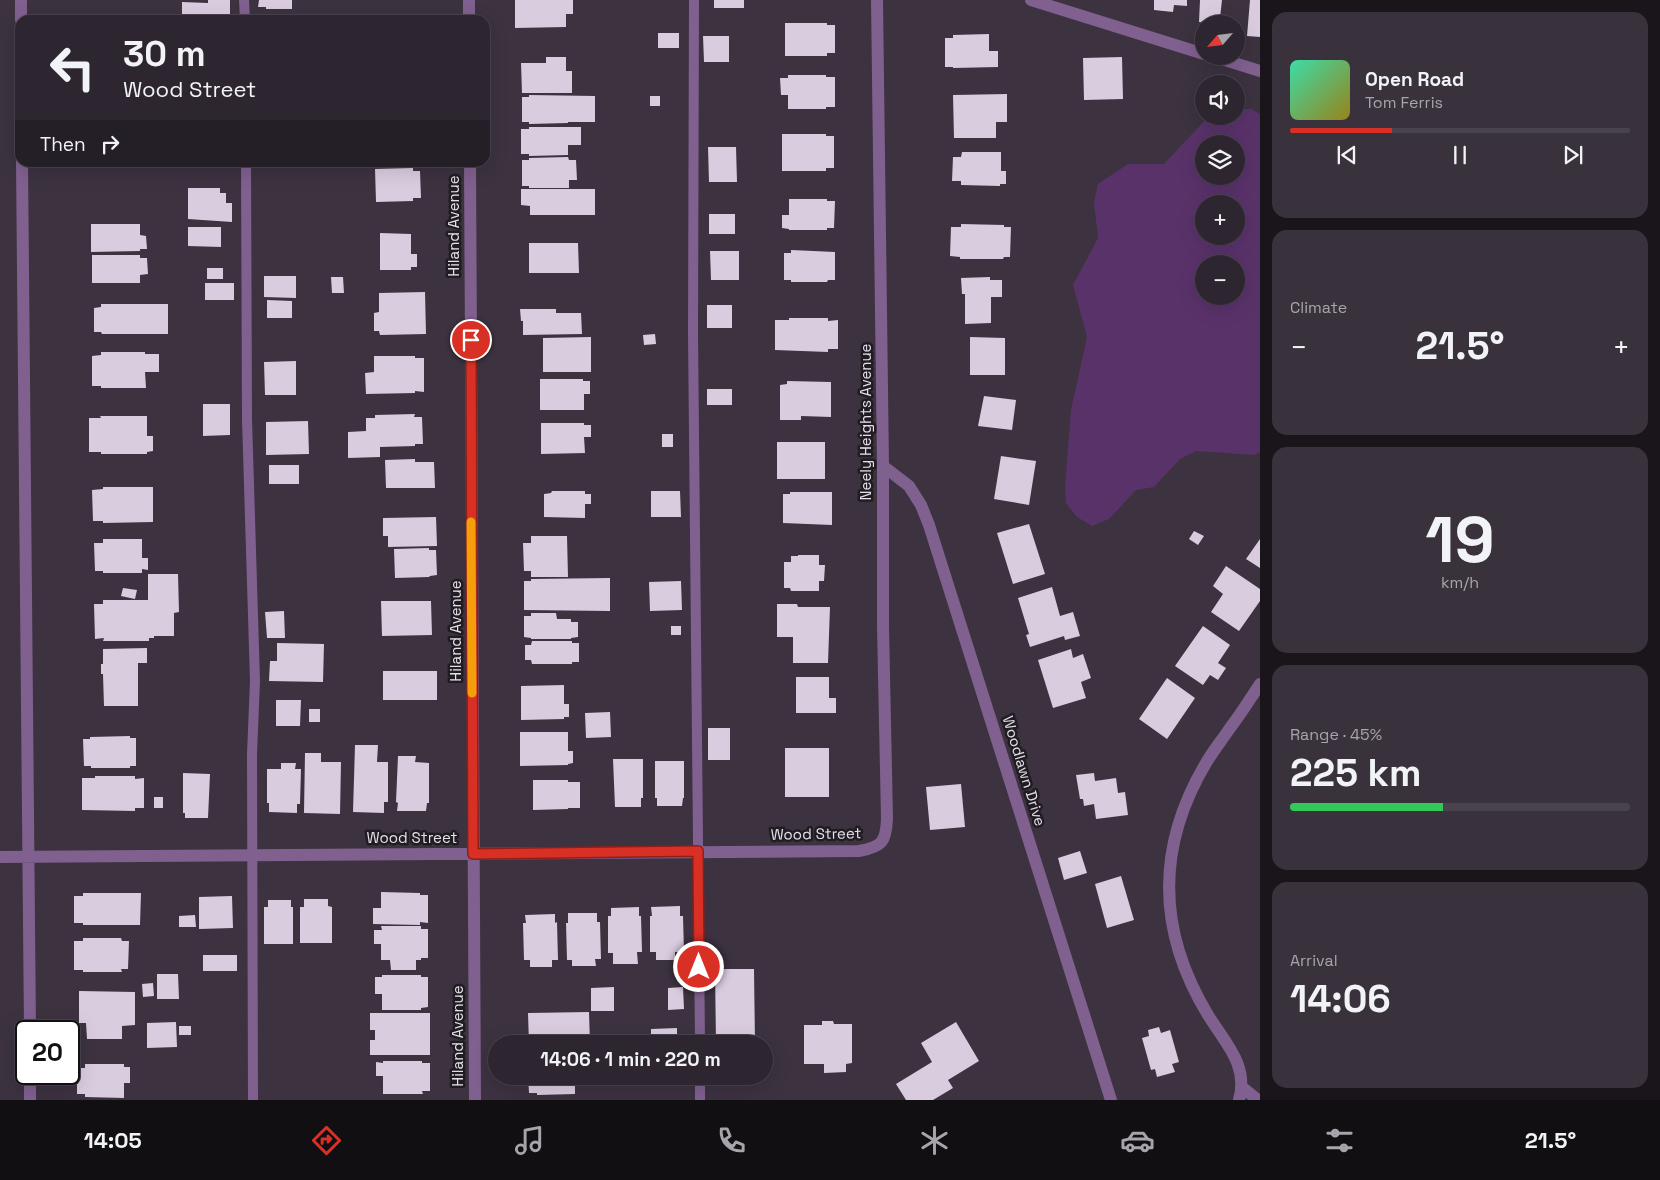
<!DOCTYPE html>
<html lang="en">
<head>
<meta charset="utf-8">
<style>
  body { margin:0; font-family:"Space Grotesk",sans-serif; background:#39323c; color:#f1f3f6; height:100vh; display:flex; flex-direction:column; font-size:19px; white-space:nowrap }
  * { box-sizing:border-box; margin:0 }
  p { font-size:16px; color:#a7a5ab }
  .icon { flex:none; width:28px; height:28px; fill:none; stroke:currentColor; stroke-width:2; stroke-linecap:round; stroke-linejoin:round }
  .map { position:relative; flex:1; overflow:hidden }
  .sheet { display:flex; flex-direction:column; gap:12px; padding:12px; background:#19151a; width:400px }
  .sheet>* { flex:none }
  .hud { position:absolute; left:15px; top:15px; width:475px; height:152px; border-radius:15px; box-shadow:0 5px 20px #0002,0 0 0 1px #48434c; background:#2d2630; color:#f1f3f6; overflow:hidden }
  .needle { width:32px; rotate:242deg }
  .buttons { position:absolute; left:1195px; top:15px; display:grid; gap:10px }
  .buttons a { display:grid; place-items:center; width:50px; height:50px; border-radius:50%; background:#2d2630; box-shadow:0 5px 20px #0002,0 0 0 1px #48434c; font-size:25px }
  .speed { position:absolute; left:15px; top:1020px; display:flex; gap:10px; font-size:25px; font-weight:700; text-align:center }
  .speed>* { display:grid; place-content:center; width:65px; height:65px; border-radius:50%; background:#2d2630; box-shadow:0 5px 20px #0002,0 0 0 1px #48434c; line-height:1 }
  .speed .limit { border:2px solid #111; border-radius:8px; background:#fff; color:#111 }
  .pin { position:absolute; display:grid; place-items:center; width:42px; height:42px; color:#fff; margin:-21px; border:2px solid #fff; border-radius:50%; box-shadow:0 1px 5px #0007 }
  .me { position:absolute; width:55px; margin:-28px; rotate:0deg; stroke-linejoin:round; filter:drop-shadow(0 0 4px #0008) }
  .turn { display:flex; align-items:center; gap:18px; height:105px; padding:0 25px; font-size:22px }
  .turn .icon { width:65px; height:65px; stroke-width:2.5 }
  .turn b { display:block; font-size:35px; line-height:42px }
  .then { display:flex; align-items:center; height:48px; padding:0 25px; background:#0003; gap:10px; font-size:19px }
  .big { font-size:38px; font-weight:700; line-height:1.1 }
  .sheet .widget { flex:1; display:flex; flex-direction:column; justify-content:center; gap:8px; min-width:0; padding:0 18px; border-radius:15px; background:#39323c }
  .sheet .dial { align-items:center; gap:0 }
  .dial b { font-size:65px; line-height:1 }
  .song { display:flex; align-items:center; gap:15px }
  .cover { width:60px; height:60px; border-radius:8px; background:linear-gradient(135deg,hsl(160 70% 55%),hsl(50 70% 35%)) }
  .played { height:5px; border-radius:2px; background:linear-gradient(90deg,#d93025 30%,#48434c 30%) }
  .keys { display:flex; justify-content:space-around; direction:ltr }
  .heat { display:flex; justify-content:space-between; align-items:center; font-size:28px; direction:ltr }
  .charge { height:8px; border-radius:4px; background:linear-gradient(90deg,#34c759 45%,#48434c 0) }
  .trip { position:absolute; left:488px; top:1035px; width:285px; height:50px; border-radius:25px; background:#2d2630; box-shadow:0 5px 20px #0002,0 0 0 1px #48434c; font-weight:700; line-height:50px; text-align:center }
  .dock { display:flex; height:80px; justify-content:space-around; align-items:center; background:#120f13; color:#a7a5ab }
  .dock .icon { width:35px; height:35px }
  .dock .on { color:#d93025 }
  .dock b { font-size:22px; color:#f1f3f6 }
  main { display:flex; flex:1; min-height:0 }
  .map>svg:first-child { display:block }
  .green { fill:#59326a; fill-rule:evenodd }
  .building { fill:#d9ccdf }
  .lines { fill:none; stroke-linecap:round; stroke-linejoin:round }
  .lane { stroke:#80608f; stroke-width:10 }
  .street { stroke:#80608f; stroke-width:12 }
  .route-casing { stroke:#8d1f18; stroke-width:12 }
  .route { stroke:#d93025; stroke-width:9 }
  .slow { stroke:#f59e0b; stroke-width:9 }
  .labels { text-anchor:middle; stroke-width:5; stroke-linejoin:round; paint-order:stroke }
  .street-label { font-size:15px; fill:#e5dfe9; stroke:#201c22 }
</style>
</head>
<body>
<main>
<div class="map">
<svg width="1260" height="1100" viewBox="0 0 1260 1100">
  <rect width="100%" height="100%" fill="#3c3240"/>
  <path class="green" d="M1236,109H1251L1260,114V452L1254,455L1196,451L1180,459L1154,487L1136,490L1109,519L1092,526L1077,517L1066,503L1065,486L1071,410L1087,337L1073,285L1098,238L1094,202L1098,184L1128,164H1164L1209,116H1236ZM1204,144H1236V176H1204ZM1204,204H1236V236H1204ZM1204,264H1236V296H1204Z"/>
  <path class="building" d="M208,0H230V20H182V2L208,3Z
    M259,0H292V9H266V7H258Z
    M515,0H573V14H566V27L515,28Z
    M714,0H744V8H714Z
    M1154,0H1187V6L1174,5L1173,12L1154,10Z
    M1200,0H1222L1220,18H1218L1217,24L1199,22Z
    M1250,0H1260V37L1247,36Z
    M785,23H827V25H835V53H827V56H785Z
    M658,33H679V48H658Z
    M989,34V51H998V67L953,68V67H945V38H953V35Z
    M703,36H729V62H704Z
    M546,57H566V71H572V93H522L521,63H546Z
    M1122,57L1123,99L1084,100L1083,58Z
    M788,75H826V77H835V107H826V109H788V95H781L780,78H788Z
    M1007,94V122H996V138H954L953,95Z
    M529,95L595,96V122H568V123L529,124V122H522V97H529Z
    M650,96H660V106H650Z
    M529,127H581V145H568V155L529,156V154H521V129H529Z
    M782,134H826V136H834V168H826V171H782Z
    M708,147H736L737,182H709Z
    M962,152H1001V171H1006V184H1000V186L961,185V181H952L953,157H961Z
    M568,157L569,160H576L577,180H569V188H529V186H522V160H529V158Z
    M413,168V171H420L421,198H413V201L376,202L375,169Z
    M188,188H220V193H226V203H232V222L188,219Z
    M521,189H595V215H530V206L521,205Z
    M789,199H827V201H835L834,228H827V230H789V229L782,228V215H789Z
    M709,214H735V234H709Z
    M91,224H140V235L146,236L147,249H140V251L91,252Z
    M961,224L1004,225V227H1011L1010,257H1004L1003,259H960V257L950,256L951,227H961Z
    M188,227H221V247L188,246Z
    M380,233L411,234V254H417V267H411V270H380Z
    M529,243H578L579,273H529Z
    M791,250L835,252V280H828L827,282H791V280H784V253H791Z
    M710,251H739V280H711Z
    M92,255H140V258H147L148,274L140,275V283H92Z
    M207,268H223V279H207Z
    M264,276H296V298L264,297Z
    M331,277H343L344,293H332Z
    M990,277V280H1002V297H991V323L965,324V294H962L961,278Z
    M205,283H234V300H205Z
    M425,292L426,334L380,335L379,331H374V313L379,312V293Z
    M267,300L292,301V318H267Z
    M101,304H168V334H102L101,332H94V308L101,307Z
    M707,305H732V328H707Z
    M520,309H556V313H581L582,334L523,335V321H521Z
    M789,318H828V321L838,320V349H828V352L775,350V320H789Z
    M655,334L656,344L644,345L643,335Z
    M591,337V372H543V338Z
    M970,337L1005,338V375H970Z
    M101,352H145V354H159V372H145L146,388H101V386H92V356L101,355Z
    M374,356H415V358H424V392L415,391V393L366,394L365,373L374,372Z
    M296,361V395H265L264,362Z
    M540,379H583V381H590V394H584V410H540Z
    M787,381L831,382V417L801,416V420H780V385L787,384Z
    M707,389H732V405H707Z
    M984,396L1016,400L1012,430L978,426Z
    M203,404H230V435L203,436Z
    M415,414L414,417H422L423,444H415V446L380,447V457L348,458V432L366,431V418H375V415Z
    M100,416H147V436H153V451L147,452V454H101V452H89V418H101Z
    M308,421L309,454L266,455V422Z
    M541,423H584V425H591V437H584L585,453L541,454Z
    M662,434H673V447H662Z
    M777,442H825V479H777Z
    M1001,456L1036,461L1029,505L994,499Z
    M415,459V462H434L435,488H386L385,460Z
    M269,465H299V484H269Z
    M103,487H153V522L103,523V521H93L92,490L103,489Z
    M552,491H585V494H591V504H585V518L544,517V494L551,493Z
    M651,491H680L681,517H651Z
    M790,492H832V525L783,523V494H790Z
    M436,517L437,546L388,547V536H383V518Z
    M1029,524L1045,574L1013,584L997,533Z
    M1194,531L1204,536L1198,545L1189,539Z
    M531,536H567L568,577H531V571H524L523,543H531Z
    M103,539H142V558H148V570L142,569V573H103V571H95L94,543H103Z
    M1260,539V568L1246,559Z
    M429,548V550H436L437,575L430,576L429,577L395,578L394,549Z
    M798,555H819V565H825L824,581H819V591H791L790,588H784V562H791V556H798Z
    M1226,566L1260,589V601L1239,631L1211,612L1223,594L1213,586Z
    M148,574H178L179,612L174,613V636H154V638H149V641H103L104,638L95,639L94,604H103V600H148Z
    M610,578V611L524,610V581H531V579Z
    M681,581L682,610L650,611L649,582Z
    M1052,587L1060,616L1073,612L1080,636L1065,640L1064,636L1030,647L1026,635L1029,634L1018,598Z
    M123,588L137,590L135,599L121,596Z
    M381,601H431L432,635L382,636Z
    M777,604H797L798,607H830L828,663H793V637H777Z
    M284,611L285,638H267L265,612Z
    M531,613H556L557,619H571V622H578V637L571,638V639H531V638L524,637V616H531Z
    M671,626H681V635H671Z
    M1203,626L1230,645L1218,663L1226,668L1218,680L1210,675L1203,685L1175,666Z
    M532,641H572V643H579V662H572V664H532L531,660H525V645H531Z
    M277,643L324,644L323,682L269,681L270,661H277Z
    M147,648V663H138V706H104L103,674H101V664H103V649Z
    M1071,649L1073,658L1083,654L1091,678L1081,682L1086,698L1053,708L1038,660Z
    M383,671H437V700H383Z
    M796,677H829V698H836V713H796Z
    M1167,678L1195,698L1167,739L1139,719Z
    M564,685V704H569V717H564V719L521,720V686Z
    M276,700H301L300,726H276Z
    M309,709H320V722H309Z
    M610,712L611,737L586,738L585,713Z
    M708,728H730V760H708Z
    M520,732H568V751H573V763L568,764V765L520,766Z
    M130,736V738H136V766H130V768H91V766H84L83,739H90V737Z
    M355,745H378L377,762H388V802H384V813L353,812Z
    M785,748H829V797H785Z
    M305,753H321V762H341L340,814L304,813Z
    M398,756H416L415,762L429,763V803H427L426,811H397L398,803L396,802Z
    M613,759H643V798H641V807H615Z
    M655,761H684V798H683L682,806H657V798H655Z
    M281,763H296L295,769H301L300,804H297V813L269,812V803H267V769H281Z
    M183,773L210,774L208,818H185V813H183Z
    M1094,773L1095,781L1116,778L1118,793L1125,792L1128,815L1096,819L1094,804L1084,806L1083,799H1080L1076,775Z
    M95,776H135V779L144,778V808H135V811L82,810V778H95Z
    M533,780H568V782H580V808H568V809L533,810Z
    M961,784L965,827L930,830L926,787Z
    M154,797H163V808H154Z
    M1080,851L1087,873L1064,880L1058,858Z
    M1121,876L1134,920L1107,928L1095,884Z
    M381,892L420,893V895H428V923L420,922V925L373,924V908H381Z
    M83,893H141L140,925H83V923H74V896H83Z
    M232,896L233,928L199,929V897Z
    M304,899H328V906L332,907V943H300V907H304Z
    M268,900H291V907H293V944H264V907H268Z
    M680,906V916H683L684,952H675V960H656V952H650V916H652L651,907Z
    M639,907V916H641L642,952H637L638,964H613V953H608V916H611V908Z
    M568,913H597V922H600L601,959H595L596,966H572V960H567L566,923H568Z
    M555,914V923L557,922L558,960H552V967H530V960H524L523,923H526L525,915Z
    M195,915L196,927H179V916Z
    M381,926H421V929H428V958H421V960H416V970H391L390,960H381V944H374V930H382Z
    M83,938H121L122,941H129L128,969H121L122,972H83V970H74V941H83Z
    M203,955H237V971H203Z
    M715,969H754L755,1044H716Z
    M157,974H178L179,999H157Z
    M382,975H421V977H428V1007L421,1008V1010H382V994H375V977H382Z
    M153,983L154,996L143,997L142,984Z
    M614,987V1011H591V988Z
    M683,987L684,1009L668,1010V988Z
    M79,991L135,992V1025L122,1026V1039H87L86,1023H79Z
    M589,1012L590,1044H529L528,1013Z
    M370,1013H430V1055H370V1040H375V1030H370Z
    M822,1021H833L834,1024H852V1063L846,1064V1072L824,1073V1064H804V1025H822Z
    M176,1022L177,1047L147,1048V1023Z
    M956,1022L979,1061L948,1080L953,1088L933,1100H906L896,1084L932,1062L921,1043Z
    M179,1026H191V1035H179Z
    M1159,1027L1161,1033L1170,1030L1179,1062L1172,1064L1175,1072L1157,1077L1155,1069L1151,1070L1142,1038L1149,1036L1148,1030Z
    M677,1028V1044H651V1029Z
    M383,1061H422V1063H430V1091H422L423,1094H383V1076H376V1062L383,1063Z
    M85,1064H124V1067H130V1083H124V1098L85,1097V1094H77V1068H85Z
    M528,1076H575V1094L537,1095V1093H529Z"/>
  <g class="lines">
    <path class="lane" d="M244,0L245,20
      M694,0L693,333L700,1044
      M246,162L247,419L255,681L252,754L253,1100
      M700,1076V1100"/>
    <path class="street" d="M21,0V20
      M469,0V20
      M1031,0L1204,54
      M1212,56L1260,71
      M22,162L30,1031
      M470,162L475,1100
      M883,466L909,486L921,505L929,525L1111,1100
      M0,857L859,851C882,847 886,842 887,819L883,626V466L877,0
      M30,1074V1100
      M1243,1088L1258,1100
      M1239,1100C1249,1065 1225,1043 1208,1015C1157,931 1156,847 1206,763C1213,751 1222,740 1230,728C1241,714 1250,699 1260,684"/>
  </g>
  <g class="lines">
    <defs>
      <path id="route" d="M471,340L473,854L698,851L699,967"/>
    </defs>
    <use href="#route" class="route-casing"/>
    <use href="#route" class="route"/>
    <path class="slow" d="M471,522L472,693"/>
  </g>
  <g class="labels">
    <g class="street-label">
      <text transform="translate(454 226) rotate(-90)" y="5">Hiland Avenue</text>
      <text transform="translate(866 422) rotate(-90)" y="5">Neely Heights Avenue</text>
      <text transform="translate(456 631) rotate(-90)" y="5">Hiland Avenue</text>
      <text transform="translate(1024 771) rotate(73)" y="5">Woodlawn Drive</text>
      <text transform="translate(816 834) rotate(-1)" y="5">Wood Street</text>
      <text x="412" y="843">Wood Street</text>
      <text transform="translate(458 1036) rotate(-90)" y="5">Hiland Avenue</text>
    </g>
  </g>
</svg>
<div class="buttons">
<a><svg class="needle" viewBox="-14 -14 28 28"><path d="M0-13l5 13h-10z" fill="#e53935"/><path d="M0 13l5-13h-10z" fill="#a7a5ab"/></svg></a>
<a><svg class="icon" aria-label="sound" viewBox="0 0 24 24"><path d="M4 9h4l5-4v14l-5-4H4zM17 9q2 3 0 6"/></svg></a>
<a><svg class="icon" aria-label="layers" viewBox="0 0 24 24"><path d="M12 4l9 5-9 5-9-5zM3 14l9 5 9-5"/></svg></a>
<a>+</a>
<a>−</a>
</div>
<div class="speed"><div class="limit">20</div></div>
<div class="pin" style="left:471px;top:340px;background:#d93025"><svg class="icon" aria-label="arrive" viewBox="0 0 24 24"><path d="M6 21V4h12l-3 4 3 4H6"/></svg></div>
<svg class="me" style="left:699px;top:967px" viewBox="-20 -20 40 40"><circle r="17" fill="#d93025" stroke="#fff" stroke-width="3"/><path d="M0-11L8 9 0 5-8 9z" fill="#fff"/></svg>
<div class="trip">14:06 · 1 min · 220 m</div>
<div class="hud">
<div class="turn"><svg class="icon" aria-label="left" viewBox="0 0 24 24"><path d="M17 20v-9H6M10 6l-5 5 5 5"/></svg><div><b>30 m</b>Wood Street</div></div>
<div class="then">Then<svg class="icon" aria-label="right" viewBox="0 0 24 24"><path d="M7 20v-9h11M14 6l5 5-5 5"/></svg></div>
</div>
</div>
<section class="sheet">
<div class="widget">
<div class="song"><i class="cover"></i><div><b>Open Road</b><p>Tom Ferris</p></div></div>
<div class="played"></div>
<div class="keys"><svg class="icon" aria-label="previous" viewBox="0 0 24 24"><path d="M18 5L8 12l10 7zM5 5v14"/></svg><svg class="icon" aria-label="pause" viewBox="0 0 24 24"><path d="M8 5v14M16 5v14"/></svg><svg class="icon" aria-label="next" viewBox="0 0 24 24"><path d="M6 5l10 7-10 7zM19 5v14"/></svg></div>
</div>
<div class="widget"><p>Climate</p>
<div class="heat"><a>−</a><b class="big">21.5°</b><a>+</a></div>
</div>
<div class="widget dial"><b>19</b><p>km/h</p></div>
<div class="widget"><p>Range · 45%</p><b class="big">225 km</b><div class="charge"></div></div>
<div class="widget"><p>Arrival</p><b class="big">14:06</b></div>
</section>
</main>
<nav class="dock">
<b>14:05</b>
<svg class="icon on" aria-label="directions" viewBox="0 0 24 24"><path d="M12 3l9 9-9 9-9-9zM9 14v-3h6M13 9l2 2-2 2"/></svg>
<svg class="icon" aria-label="music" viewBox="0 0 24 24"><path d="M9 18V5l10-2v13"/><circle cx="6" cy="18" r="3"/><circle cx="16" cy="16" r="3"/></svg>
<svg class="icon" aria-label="phone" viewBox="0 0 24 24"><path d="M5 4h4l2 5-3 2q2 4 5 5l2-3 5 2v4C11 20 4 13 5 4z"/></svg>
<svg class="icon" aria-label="climate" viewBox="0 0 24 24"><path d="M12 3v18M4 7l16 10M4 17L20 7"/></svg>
<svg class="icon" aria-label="car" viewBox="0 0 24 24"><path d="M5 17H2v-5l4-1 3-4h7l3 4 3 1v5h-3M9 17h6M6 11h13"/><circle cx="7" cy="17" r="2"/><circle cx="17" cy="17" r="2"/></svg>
<svg class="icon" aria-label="filters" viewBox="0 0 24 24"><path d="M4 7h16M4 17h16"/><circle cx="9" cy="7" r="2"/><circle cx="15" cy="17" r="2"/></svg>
<b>21.5°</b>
</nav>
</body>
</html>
